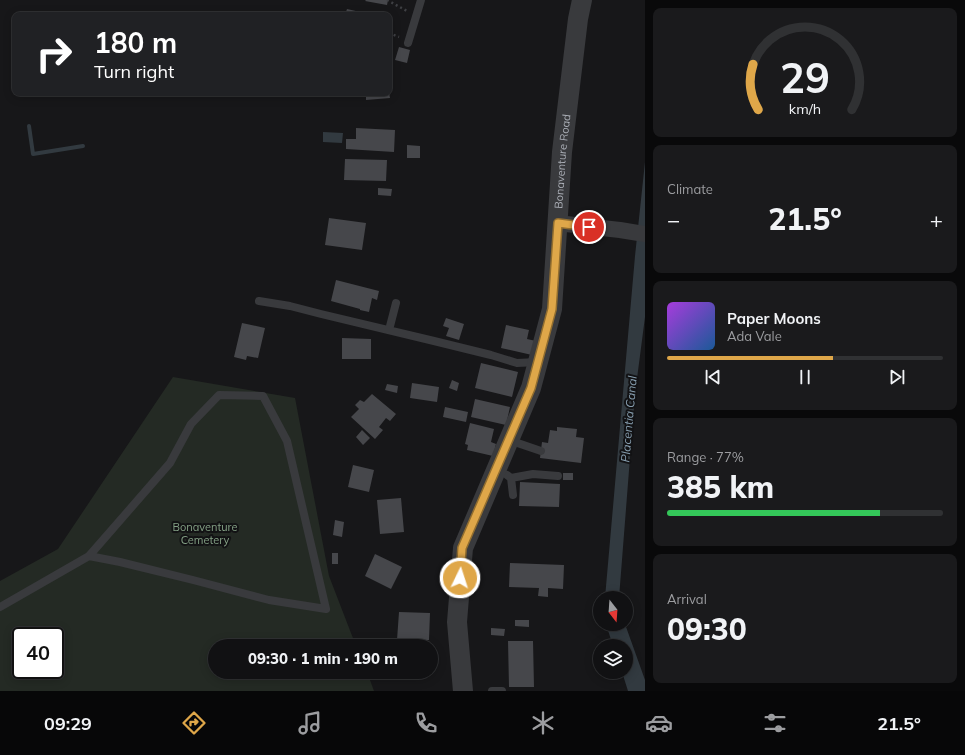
<!DOCTYPE html>
<html lang="en">
<head>
<meta charset="utf-8">
<style>
  body { margin:0; font-family:Mulish,sans-serif; background:#1a1a1c; color:#f1f3f6; height:100vh; display:flex; flex-direction:column; font-size:15px; white-space:nowrap }
  * { box-sizing:border-box; margin:0 }
  p { font-size:13px; color:#9c9da0 }
  .icon { flex:none; width:22px; height:22px; fill:none; stroke:currentColor; stroke-width:2; stroke-linecap:round; stroke-linejoin:round }
  .map { position:relative; flex:1; overflow:hidden }
  .details { display:flex; flex-direction:column; gap:8px; padding:8px; background:#09090a; width:320px }
  .details>* { flex:none }
  .guide { position:absolute; left:12px; top:12px; width:380px; height:84px; border-radius:8px; box-shadow:0 2px 10px #0003,0 0 0 1px #303133; background:#202124; color:#fff; overflow:hidden }
  .needle { width:26px; rotate:163deg }
  .tools { position:absolute; left:593px; top:591px; display:grid; gap:8px }
  .tools a { display:grid; place-items:center; width:40px; height:40px; border-radius:50%; background:#111113; box-shadow:0 2px 10px #0003,0 0 0 1px #303133; font-size:20px }
  .speed { position:absolute; left:12px; top:627px; display:flex; gap:8px; font-size:20px; font-weight:700; text-align:center }
  .speed>* { display:grid; place-content:center; width:52px; height:52px; border-radius:50%; background:#111113; box-shadow:0 2px 10px #0003,0 0 0 1px #303133; line-height:1 }
  .speed .limit { border:2px solid #111; border-radius:6px; background:#fff; color:#111 }
  .pin { position:absolute; display:grid; place-items:center; width:34px; height:34px; color:#fff; margin:-17px; border:2px solid #fff; border-radius:50%; box-shadow:0 1px 4px #0007 }
  .me { position:absolute; width:44px; margin:-22px; rotate:4deg; stroke-linejoin:round; filter:drop-shadow(0 0 3px #0008) }
  .turn { display:flex; align-items:center; gap:14px; height:84px; padding:0 16px; font-size:18px }
  .turn .icon { width:52px; height:52px; stroke-width:2.5 }
  .turn b { display:block; font-size:28px; line-height:34px }
  .big { font-size:30px; font-weight:800; line-height:1.1 }
  .details .widget { flex:1; display:flex; flex-direction:column; justify-content:center; gap:6px; min-width:0; padding:0 14px; border-radius:8px; background:#1a1a1c }
  .details .dial { align-items:center; gap:0 }
  .dial svg { height:104px; overflow:visible; fill:none; stroke:#303133; stroke-width:7; stroke-linecap:round; text-anchor:middle }
  .dial text { fill:#f1f3f6; stroke:none }
  .song { display:flex; align-items:center; gap:12px }
  .cover { width:48px; height:48px; border-radius:6px; background:linear-gradient(135deg,hsl(280 70% 55%),hsl(210 70% 35%)) }
  .played { height:4px; border-radius:2px; background:linear-gradient(90deg,#dfa749 60%,#303133 60%) }
  .keys { display:flex; justify-content:space-around; direction:ltr }
  .heat { display:flex; justify-content:space-between; align-items:center; font-size:22px; direction:ltr }
  .charge { height:6px; border-radius:3px; background:linear-gradient(90deg,#34c759 77%,#303133 0) }
  .trip { position:absolute; left:208px; top:639px; width:230px; height:40px; border-radius:20px; background:#111113; box-shadow:0 2px 10px #0003,0 0 0 1px #303133; font-weight:800; line-height:40px; text-align:center }
  .menu { display:flex; height:64px; justify-content:space-around; align-items:center; background:#070708; color:#9c9da0 }
  .menu .icon { width:28px; height:28px }
  .menu .active { color:#dfa749 }
  .menu b { font-size:18px; color:#f1f3f6 }
  main { display:flex; flex:1; min-height:0 }
  .map>svg:first-child { display:block }
  .green { fill:#242a24; fill-rule:evenodd }
  .water { fill:#323a40 }
  .lines { fill:none; stroke-linecap:round; stroke-linejoin:round }
  .stream { stroke:#323a40; stroke-width:4 }
  .building { fill:#46474b }
  .path { stroke:#3f4044; stroke-width:2.5; stroke-dasharray:2 3; stroke-linecap:butt }
  .service { stroke:#393a3d; stroke-width:8 }
  .minor { stroke:#393a3d; stroke-width:16 }
  .tertiary { stroke:#393a3d; stroke-width:20 }
  .route-casing { stroke:#916d2f; stroke-width:10 }
  .route { stroke:#dfa749; stroke-width:7 }
  .labels { text-anchor:middle; stroke-width:4; stroke-linejoin:round; paint-order:stroke }
  .street-label { font-size:11px; fill:#abafb7; stroke:#121214 }
  .park-label { font-size:11px; fill:#84a085; stroke:#121214 }
  .water-label { font-size:12px; font-style:italic; fill:#869dae; stroke:#121214 }
</style>
</head>
<body>
<main>
<div class="map">
<svg width="645" height="691" viewBox="0 0 645 691">
  <rect width="100%" height="100%" fill="#171719"/>
  <path class="green" d="M173,377L295,398L329,576L356,646H215V672H367L374,691H0V581L58,549ZM21,636H55V670H21Z"/>
  <path class="water" d="M323,132L343,133L342,143L323,142Z
    M645,162V317L635,394L619,598H605L635,256Z
    M606,624H625L645,680V691H628L622,672H626V646H613Z"/>
  <g class="lines">
    <path class="stream" d="M29,126L33,154L83,146"/>
  </g>
  <path class="building" d="M366,0H388L387,5L365,1Z
    M347,9L369,14V15H345Z
    M399,47L410,50L407,63L395,60Z
    M366,93H389L390,98L366,100Z
    M356,128L395,130L394,152L346,149V139H356Z
    M407,145L420,146V158H407Z
    M345,159L387,160L386,181L344,180Z
    M378,188L392,189L391,196L378,195Z
    M329,218L366,223L362,250L325,245Z
    M336,280L379,291L377,300L372,298L369,312L360,310V309L331,301Z
    M446,318L464,324L459,340L446,336L449,328L443,326Z
    M242,323L265,328L258,358L247,356L246,360L234,357Z
    M506,325L529,330L527,339L536,341L532,355L501,348Z
    M342,338L371,339V359H342Z
    M481,363L518,372L512,397L475,388Z
    M452,380L459,383L457,391L449,388Z
    M412,383L439,387L437,402L410,398Z
    M387,384L398,386L397,393L385,390Z
    M372,394L396,414L390,421L386,418L379,427L383,430L375,439L351,417L359,409L355,405L360,400L364,402Z
    M475,399L510,407L506,425L471,417Z
    M445,407L468,412L466,422L443,417Z
    M470,423L494,429L491,442L496,444L493,456L467,450L468,445L465,444Z
    M557,427L577,429L576,437L584,438L581,463L540,458L542,442L548,443L550,430L557,431Z
    M362,430L370,438L363,445L356,437Z
    M353,465L374,470L369,492L348,487Z
    M563,473H573V480H563Z
    M520,482L560,484L559,507L519,506Z
    M401,498L404,532L380,534L377,500Z
    M335,520L344,522L342,537L333,535Z
    M332,553H338V564H332Z
    M375,554L402,567L391,589L365,576Z
    M510,563L564,565L563,589L548,588V597L538,596L539,588L509,587Z
    M399,612L430,613L429,640H397Z
    M515,620H529V627L515,626Z
    M491,628L505,629L504,636L491,635Z
    M508,641H533L534,687H509Z"/>
  <g class="lines">
    <path class="path" d="M387,0L407,11
      M389,33L399,37"/>
    <path class="service" d="M408,43L421,0
      M259,301L290,306L321,314L434,341L491,355L517,363L537,362
      M389,330L396,303
      M509,440L541,451
      M507,475L511,478L513,495
      M511,478L533,474L558,476
      M0,607L89,556L170,463L191,424L219,395L263,396L287,441L326,609L269,600L193,580L120,562L89,556
      M492,691H502"/>
    <path class="minor" d="M557,223L620,230L645,234"/>
    <path class="tertiary" id="s1" d="M463,691L457,622L463,548L531,388L552,309L562,152L578,19L582,0"/>
  </g>
  <g class="lines">
    <defs>
      <path id="route" d="M460,578L462,548L531,388L552,309L558,223L589,227"/>
    </defs>
    <use href="#route" class="route-casing"/>
    <use href="#route" class="route"/>
  </g>
  <g class="labels">
    <g class="street-label">
      <text dy="4" stroke="none"><textPath href="#s1" startOffset="547">Bonaventure Road</textPath></text>
    </g>
    <g class="park-label">
      <text x="205" y="531">Bonaventure<tspan x="205" dy="13">Cemetery</tspan></text>
    </g>
    <g class="water-label">
      <text transform="translate(629 419) rotate(-85)" y="4">Placentia Canal</text>
    </g>
  </g>
</svg>
<div class="tools">
<a><svg class="needle" viewBox="-14 -14 28 28"><path d="M0-13l5 13h-10z" fill="#e53935"/><path d="M0 13l5-13h-10z" fill="#9c9da0"/></svg></a>
<a><svg class="icon" aria-label="layers" viewBox="0 0 24 24"><path d="M12 4l9 5-9 5-9-5zM3 14l9 5 9-5"/></svg></a>
</div>
<div class="speed"><div class="limit">40</div></div>
<div class="pin" style="left:589px;top:227px;background:#d93025"><svg class="icon" aria-label="arrive" viewBox="0 0 24 24"><path d="M6 21V4h12l-3 4 3 4H6"/></svg></div>
<svg class="me" style="left:460px;top:578px" viewBox="-20 -20 40 40"><circle r="17" fill="#dfa749" stroke="#fff" stroke-width="3"/><path d="M0-11L8 9 0 5-8 9z" fill="#fff"/></svg>
<div class="trip">09:30 · 1 min · 190 m</div>
<div class="guide">
<div class="turn"><svg class="icon" aria-label="right" viewBox="0 0 24 24"><path d="M7 20v-9h11M14 6l5 5-5 5"/></svg><div><b>180 m</b>Turn right</div></div>
</div>
</div>
<section class="details">
<div class="widget dial"><svg viewBox="0 0 100 80">
<path d="M14 69A42 42 0 1 1 86 69"/>
<path d="M14 69A42 42 0 0 1 10 34" stroke="#dfa749"/>
<text x="50" y="56" font-size="32" font-weight="700">29</text>
<text x="50" y="72" font-size="11">km/h</text>
</svg></div>
<div class="widget"><p>Climate</p>
<div class="heat"><a>−</a><b class="big">21.5°</b><a>+</a></div>
</div>
<div class="widget">
<div class="song"><i class="cover"></i><div><b>Paper Moons</b><p>Ada Vale</p></div></div>
<div class="played"></div>
<div class="keys"><svg class="icon" aria-label="previous" viewBox="0 0 24 24"><path d="M18 5L8 12l10 7zM5 5v14"/></svg><svg class="icon" aria-label="pause" viewBox="0 0 24 24"><path d="M8 5v14M16 5v14"/></svg><svg class="icon" aria-label="next" viewBox="0 0 24 24"><path d="M6 5l10 7-10 7zM19 5v14"/></svg></div>
</div>
<div class="widget"><p>Range · 77%</p><b class="big">385 km</b><div class="charge"></div></div>
<div class="widget"><p>Arrival</p><b class="big">09:30</b></div>
</section>
</main>
<nav class="menu">
<b>09:29</b>
<svg class="icon active" aria-label="directions" viewBox="0 0 24 24"><path d="M12 3l9 9-9 9-9-9zM9 14v-3h6M13 9l2 2-2 2"/></svg>
<svg class="icon" aria-label="music" viewBox="0 0 24 24"><path d="M9 18V5l10-2v13"/><circle cx="6" cy="18" r="3"/><circle cx="16" cy="16" r="3"/></svg>
<svg class="icon" aria-label="phone" viewBox="0 0 24 24"><path d="M5 4h4l2 5-3 2q2 4 5 5l2-3 5 2v4C11 20 4 13 5 4z"/></svg>
<svg class="icon" aria-label="climate" viewBox="0 0 24 24"><path d="M12 3v18M4 7l16 10M4 17L20 7"/></svg>
<svg class="icon" aria-label="car" viewBox="0 0 24 24"><path d="M5 17H2v-5l4-1 3-4h7l3 4 3 1v5h-3M9 17h6M6 11h13"/><circle cx="7" cy="17" r="2"/><circle cx="17" cy="17" r="2"/></svg>
<svg class="icon" aria-label="filters" viewBox="0 0 24 24"><path d="M4 7h16M4 17h16"/><circle cx="9" cy="7" r="2"/><circle cx="15" cy="17" r="2"/></svg>
<b>21.5°</b>
</nav>
</body>
</html>
